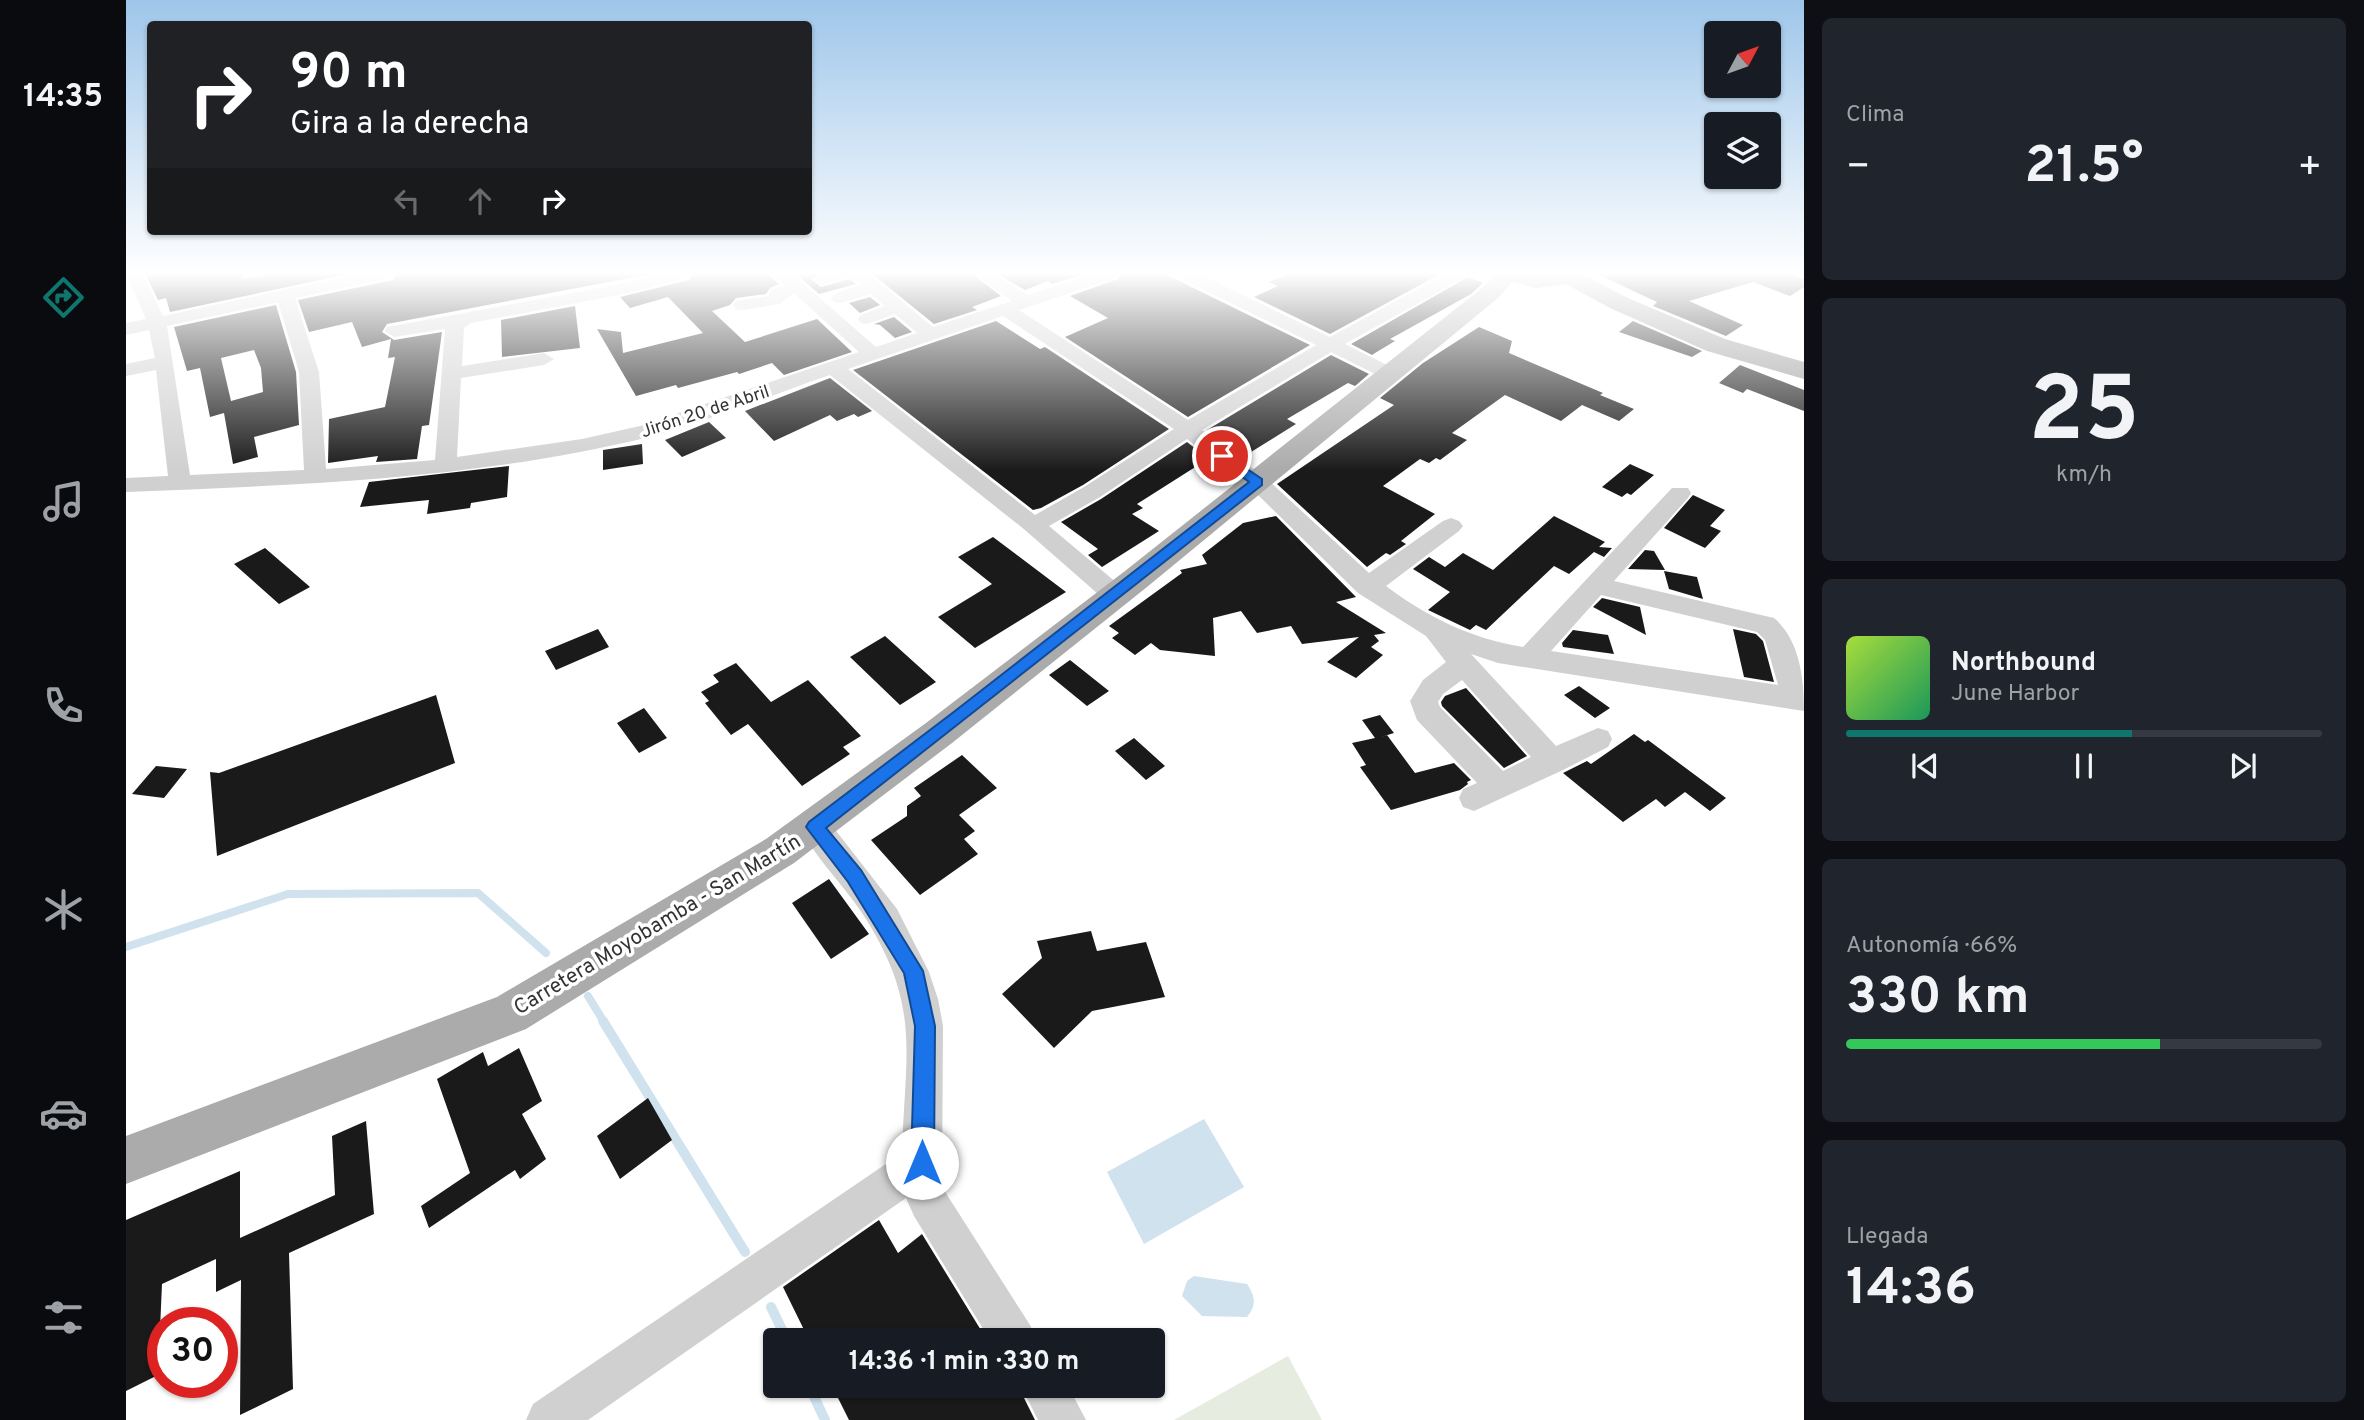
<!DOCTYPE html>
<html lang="es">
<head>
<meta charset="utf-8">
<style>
  body { margin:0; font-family:Overpass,sans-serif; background:#20242c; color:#f1f3f6; height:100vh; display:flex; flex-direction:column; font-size:26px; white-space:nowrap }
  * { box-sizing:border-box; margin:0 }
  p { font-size:23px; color:#9ea1a6 }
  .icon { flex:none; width:38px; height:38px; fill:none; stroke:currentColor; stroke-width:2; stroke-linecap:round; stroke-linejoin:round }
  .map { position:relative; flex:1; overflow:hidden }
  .sheet { display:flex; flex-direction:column; gap:18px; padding:18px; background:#0d0f14; width:560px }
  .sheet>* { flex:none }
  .banner { position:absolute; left:21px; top:21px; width:665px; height:214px; border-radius:7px; box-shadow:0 2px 5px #0004; background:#202124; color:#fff; overflow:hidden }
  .needle { width:46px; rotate:49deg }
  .tools { position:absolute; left:1578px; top:21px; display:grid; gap:14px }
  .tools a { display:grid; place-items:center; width:77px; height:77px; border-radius:7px; background:#171b24; box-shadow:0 2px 5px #0004; font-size:35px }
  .speed { position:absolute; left:21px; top:1307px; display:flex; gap:14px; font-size:35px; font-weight:700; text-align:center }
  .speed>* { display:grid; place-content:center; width:91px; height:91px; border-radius:50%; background:#171b24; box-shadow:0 2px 5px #0004; line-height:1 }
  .speed .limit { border:10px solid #d22; background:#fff; color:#111 }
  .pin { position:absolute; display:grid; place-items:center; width:60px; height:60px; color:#fff; margin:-30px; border:4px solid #fff; border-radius:50%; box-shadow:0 2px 7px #0007 }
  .me { position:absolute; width:77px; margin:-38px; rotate:0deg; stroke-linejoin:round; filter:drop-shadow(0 0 5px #0008) }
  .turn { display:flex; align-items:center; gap:24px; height:147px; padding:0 28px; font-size:32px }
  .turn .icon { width:91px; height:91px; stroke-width:2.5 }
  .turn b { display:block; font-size:49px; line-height:60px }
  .lanes { display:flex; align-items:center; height:66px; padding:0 28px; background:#0003; justify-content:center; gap:35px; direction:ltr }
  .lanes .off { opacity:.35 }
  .big { font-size:52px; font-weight:700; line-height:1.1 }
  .sheet .tile { flex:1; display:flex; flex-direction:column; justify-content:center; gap:10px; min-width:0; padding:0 24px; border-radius:10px; background:#20242c }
  .sheet .dial { align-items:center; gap:0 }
  .dial b { font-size:91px; line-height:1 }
  .song { display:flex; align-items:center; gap:21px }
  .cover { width:84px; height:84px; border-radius:10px; background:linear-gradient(135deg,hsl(80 70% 55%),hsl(150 70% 35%)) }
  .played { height:7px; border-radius:4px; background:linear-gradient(90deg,#0f766e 60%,#363941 60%) }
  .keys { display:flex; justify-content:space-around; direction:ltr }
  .heat { display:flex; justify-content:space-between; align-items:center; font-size:38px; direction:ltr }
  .charge { height:10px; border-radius:5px; background:linear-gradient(90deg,#34c759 66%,#363941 0) }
  .trip { position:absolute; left:637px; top:1328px; width:402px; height:70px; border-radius:7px; background:#171b24; box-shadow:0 2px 5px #0004; font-weight:700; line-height:70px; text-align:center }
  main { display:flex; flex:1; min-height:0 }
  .dock { display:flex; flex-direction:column; width:126px; justify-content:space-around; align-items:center; background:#090b0e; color:#9ea1a6 }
  .dock .icon { width:49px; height:49px }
  .dock .selected { color:#0f766e }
  .dock b { font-size:32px; color:#f1f3f6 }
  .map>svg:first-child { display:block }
  .green { fill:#e6ecdf }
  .water { fill:#cfe2ee }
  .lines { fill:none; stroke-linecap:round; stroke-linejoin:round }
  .stream-far1 { stroke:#cfe2ee; stroke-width:8 }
  .stream { stroke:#cfe2ee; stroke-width:10 }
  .building { fill:#1a1a1a; fill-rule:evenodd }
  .minor { fill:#d0d0d0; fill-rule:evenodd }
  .major { fill:#ababab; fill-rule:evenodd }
  .highway { fill:#9a9a9a; fill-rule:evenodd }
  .route { fill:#1a73e8; stroke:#114b97; stroke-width:2 }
  .labels { text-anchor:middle; stroke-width:7; stroke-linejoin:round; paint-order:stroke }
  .far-street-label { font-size:18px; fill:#333; stroke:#fff }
  .street-label { font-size:21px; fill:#333; stroke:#fff }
</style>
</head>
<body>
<main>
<nav class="dock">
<b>14:35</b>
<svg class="icon selected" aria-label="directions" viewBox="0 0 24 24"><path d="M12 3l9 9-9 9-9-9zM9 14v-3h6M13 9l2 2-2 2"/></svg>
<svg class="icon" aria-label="music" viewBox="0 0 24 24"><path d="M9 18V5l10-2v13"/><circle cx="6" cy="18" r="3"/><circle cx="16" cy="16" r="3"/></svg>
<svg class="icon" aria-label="phone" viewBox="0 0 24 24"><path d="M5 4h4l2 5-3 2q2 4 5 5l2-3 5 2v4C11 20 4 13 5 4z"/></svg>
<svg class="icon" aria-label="climate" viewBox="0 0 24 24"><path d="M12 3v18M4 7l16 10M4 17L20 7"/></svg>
<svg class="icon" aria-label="car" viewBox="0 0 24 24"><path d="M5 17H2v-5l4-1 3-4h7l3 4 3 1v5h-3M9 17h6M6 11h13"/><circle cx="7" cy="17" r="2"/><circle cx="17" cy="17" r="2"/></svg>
<svg class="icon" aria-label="filters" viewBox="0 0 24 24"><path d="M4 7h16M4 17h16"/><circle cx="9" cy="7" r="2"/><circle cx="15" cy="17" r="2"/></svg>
</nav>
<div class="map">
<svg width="1678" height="1420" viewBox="0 0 1678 1420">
  <rect width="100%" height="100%" fill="#fff"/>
  <path class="green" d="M1162,1356L1196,1420H1048Z"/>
  <path class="water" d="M1078,1119L1118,1187L1018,1244L981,1172Z
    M1068,1276L1121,1284C1129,1296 1131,1305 1121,1317L1076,1316L1056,1296L1061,1281Z"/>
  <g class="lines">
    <path class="stream-far1" d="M0,947L162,894L352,893L420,953
      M462,996L478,1022"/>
    <path class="stream" d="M477,1021L619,1252
      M645,1307L661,1340
      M683,1386L699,1420"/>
  </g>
  <path class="building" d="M19,273H116L117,279L146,273H227L44,312L40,298L32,300Z
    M271,273H530L261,324L256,332L268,340L316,332L303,425L296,426L291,459L250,462L252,456L202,463L203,419L259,407L269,357L262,358L265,339L236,347L226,322L183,332L172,300L267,280Z
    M568,273H640L653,284L644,288L640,294L610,298L604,305L586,311L619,342L691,319L726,352L658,375L646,363L613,374L611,372L552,388L550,385L510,396L471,329L495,332L497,353L577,333L542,297L504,308L494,297L563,280Z
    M669,273H697L685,279L695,287L723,279L730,284L693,294Z
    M745,273H845L875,296L846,307L851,310L808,324Z
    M870,273H962L926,284L922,281L899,290Z
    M996,273H1037L1184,345L1062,417L939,337L982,318L944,296L992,279Z
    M1165,273H1316L1204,334L1128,297L1152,286L1143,282Z
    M1469,273H1659L1678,279V287L1664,296L1627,282L1563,301L1617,325L1600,336L1527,306L1531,302Z
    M1342,277L1357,283L1345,294L1264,339L1269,341L1249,353L1246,355L1225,344Z
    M744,297L754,305L734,313L723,303Z
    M150,305L170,372L173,425L128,437L132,457L107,464L98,413L84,417L74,368L61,371L48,327ZM128,350L135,368L137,392L105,401L95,358Z
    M449,306L454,348L376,357L375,320Z
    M768,317L786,332L769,338L754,325L748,324Z
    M870,321L914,349L919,347L1043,429L957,485L915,508L907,510L727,370Z
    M1507,321L1576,351L1566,357L1493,332Z
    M1353,327L1386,341L1383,353L1477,393L1474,395L1508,409L1493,421L1456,405L1435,421L1379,395L1326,433L1341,440L1314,460L1310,458L1303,463L1294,459L1257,486L1309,514L1275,541L1280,544L1264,555L1260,553L1241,567L1151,484L1268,405L1254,398L1297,363Z
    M1205,355L1243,374L1229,386L1222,383L1161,419L1170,424L1117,457L1081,430Z
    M1614,365L1678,390V411L1621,389L1617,393L1593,383Z
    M704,378L746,411L732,417L728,414L711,421L704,415L648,441L619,411Z
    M583,422L600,438L556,457L539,440Z
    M1061,442L1097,470L1091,473L1074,464L1011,504L1017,508L1006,514L1033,531L976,567L962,555L972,549L935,522L975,499Z
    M516,444L517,464L477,470V450Z
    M1504,464L1528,475L1505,495L1501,493L1496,497L1476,487Z
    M383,466L381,497L345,503L344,508L301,514L303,500L234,507L243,482Z
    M1567,495L1599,510L1584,526L1595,531L1579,548L1538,528Z
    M1150,516L1230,597L1210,602L1260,633L1248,635L1253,641L1245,647L1257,655L1230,678L1201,662L1233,637L1176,644L1165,626L1131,633L1115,611L1087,618L1089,656L1034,650L1025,643L1009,655L986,638L993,633L983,626L1056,573L1054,570L1081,564L1076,555L1117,523Z
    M1428,516L1479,542L1473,547L1486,548L1478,557L1468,552L1443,574L1428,566L1360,630L1350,625L1344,630L1302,610L1324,592L1287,569L1303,557L1319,567L1337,553L1367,570Z
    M867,537L940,592L849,648L812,617L866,584L832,557Z
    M139,548L184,587L153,604L108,564Z
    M1519,550L1528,551L1539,570L1502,569Z
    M1538,571L1571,577L1577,599L1543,589Z
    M1476,598L1514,607L1520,635L1467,607Z
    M472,629L483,647L430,670L419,651Z
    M1607,629L1630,634L1637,641L1648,682L1618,677Z
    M1447,630L1482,635L1488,654L1437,647L1436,643Z
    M759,636L810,682L774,705L724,657Z
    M944,660L983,691L961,706L923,675Z
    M610,663L645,702L682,680L735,736L717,747L724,754L676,786L622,724L605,735L579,703L583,701L575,692L593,682L587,675Z
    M1453,686L1484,708L1469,718L1438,695Z
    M1340,688L1401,756L1378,768L1316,706L1315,702L1319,696Z
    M310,695L329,763L91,856L84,772L93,773Z
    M518,708L541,738L513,753L491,723Z
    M1254,715L1268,733L1255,737L1261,735L1289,773L1328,763L1345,780L1341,782L1342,784L1334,790L1265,810L1234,767L1240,765L1226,743L1249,738L1236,720Z
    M1508,734L1519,742L1522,740L1600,798L1584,811L1559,792L1539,807L1530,799L1497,822L1437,773L1461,761L1465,764Z
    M1008,738L1039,766L1020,780L989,751Z
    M836,755L871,788L833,815L849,831L838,839L852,854L794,895L745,840L781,816V806L795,796L788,788Z
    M30,766L61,769L38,798L6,794Z
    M703,879L743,934L705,959L666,903Z
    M965,931L971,951L1020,942L1039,997L966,1011L928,1048L876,994L916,958L911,941Z
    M393,1048L416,1101L396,1114L420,1159L394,1179L389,1170L303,1228L295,1206L344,1173L311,1079L357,1052L362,1066Z
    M522,1098L546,1140L494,1179L471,1136Z
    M240,1121L248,1214L163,1253L167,1389L114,1415L115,1280L90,1292V1259L36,1284L32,1375L0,1391V1220L114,1171V1238L209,1195L206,1136Z
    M753,1220L772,1253L796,1234L861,1340H683L657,1287Z
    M706,1386H892L909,1420H723Z"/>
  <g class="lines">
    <path class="minor" d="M0,273H16L37,316L238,273H268L266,277L169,298L193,372L200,469L309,460L319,329L268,337L259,331L261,327L506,282L539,273H565L562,277L508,292L345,323L338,328L336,366L418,353L428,359L418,365L335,378L331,457L456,439L514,426L733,352L668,293L654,304L616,310L610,309L607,305L610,301L642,296L645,290L658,285L647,273H665L750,347L791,333L769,314L741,324L735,323L732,319L735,315L759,306L745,294L714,303L708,302L705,298L708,294L735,285L724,276L696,285L687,280L702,273H741L807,327L886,301L847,273H866L902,295L969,273H993L991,277L893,310L1062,420L1190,345L1052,277L1050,273H1071L1204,337L1321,273H1341L1339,277L1219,344L1271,370L1274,374L1271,378H1257L1205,352L1076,430L1142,480L1243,573L1317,521L1325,518L1333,521L1337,526L1333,531L1260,586C1301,617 1346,639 1397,647L1546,488H1562L1565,493L1562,498L1488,581L1648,618C1674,640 1678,679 1678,711L1372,663L1345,654L1430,746L1472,728L1482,731L1486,739L1482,747L1437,770L1348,811L1337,807L1333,798L1337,789L1351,783L1291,720L1284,701L1297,680L1320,662L1300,636L1232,593L1127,490L1061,439L974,497L923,526L998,589L1002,595L998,601L989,604L980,601L899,530L704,375C645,395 584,421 523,437C352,479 175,485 0,492V478L42,476L30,370L0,376V364L29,358L23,330L0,335V323L20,319ZM152,302L173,372L178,470L64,475L41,326ZM877,316L1048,429L958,487L909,515L722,369ZM1475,595L1631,632L1639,640L1652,685L1425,651ZM1336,680L1405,757L1377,771L1314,707L1312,702L1317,694Z
      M689,814L700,818L771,909L803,972L812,999L817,1026L816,1187L904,1325L911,1340H864L788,1216L780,1198L462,1420H400L407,1404L776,1153C779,1051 796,1005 736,913C717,884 689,858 674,827L678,818Z
      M895,1386H942L960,1420H912Z"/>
    <path class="major" d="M1371,273H1394L1372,298L1021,587L826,743L668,863L400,1029L0,1184V1136L371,997L640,839L800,723L999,571L1356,288Z"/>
    <path class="highway" d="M1373,273H1454L1502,298L1599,339L1678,362V379L1581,351L1484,308L1440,284L1410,288L1382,281Z"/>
  </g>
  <linearGradient id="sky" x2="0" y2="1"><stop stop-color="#9ec6ea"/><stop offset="0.58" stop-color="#fff"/><stop offset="1" stop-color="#fff" stop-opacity="0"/></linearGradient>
  <rect width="1678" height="471" fill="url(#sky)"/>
  <path class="route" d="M1096,452L1136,479V485L700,828L735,870L797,971L809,1026L808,1163L804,1171L796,1174L789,1171L785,1163L789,1026L778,973L722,882L680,827L683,822L829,711L1123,482L1092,459L1090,456Z"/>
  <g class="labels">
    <g class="far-street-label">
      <text transform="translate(579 411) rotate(-18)" y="6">Jirón 20 de Abril</text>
    </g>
    <g class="street-label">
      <text transform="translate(531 924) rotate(-31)" y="7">Carretera Moyobamba - San Martín</text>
    </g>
  </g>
</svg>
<div class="tools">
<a><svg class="needle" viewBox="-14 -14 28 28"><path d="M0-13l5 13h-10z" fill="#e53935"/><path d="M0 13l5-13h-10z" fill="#9ea1a6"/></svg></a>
<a><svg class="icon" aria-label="layers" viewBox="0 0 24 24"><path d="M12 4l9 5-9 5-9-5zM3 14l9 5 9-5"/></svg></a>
</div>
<div class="speed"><div class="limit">30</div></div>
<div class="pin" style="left:1096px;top:456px;background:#d93025"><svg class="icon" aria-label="arrive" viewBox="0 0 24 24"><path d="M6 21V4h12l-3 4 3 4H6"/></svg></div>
<svg class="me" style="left:796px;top:1163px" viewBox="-20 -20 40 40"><circle r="19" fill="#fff"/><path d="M0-13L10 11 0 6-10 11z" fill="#1a73e8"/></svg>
<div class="trip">14:36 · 1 min · 330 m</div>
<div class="banner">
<div class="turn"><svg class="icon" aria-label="right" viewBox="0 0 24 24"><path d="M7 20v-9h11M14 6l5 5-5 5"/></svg><div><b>90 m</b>Gira a la derecha</div></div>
<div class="lanes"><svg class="icon off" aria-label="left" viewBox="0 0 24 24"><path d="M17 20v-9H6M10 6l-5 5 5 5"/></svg><svg class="icon off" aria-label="ahead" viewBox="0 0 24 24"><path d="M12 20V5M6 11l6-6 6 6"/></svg><svg class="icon" aria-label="right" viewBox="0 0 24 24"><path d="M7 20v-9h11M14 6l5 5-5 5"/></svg></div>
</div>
</div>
<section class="sheet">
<div class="tile"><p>Clima</p>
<div class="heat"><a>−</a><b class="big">21.5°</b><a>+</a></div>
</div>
<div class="tile dial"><b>25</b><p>km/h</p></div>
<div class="tile">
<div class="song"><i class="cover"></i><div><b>Northbound</b><p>June Harbor</p></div></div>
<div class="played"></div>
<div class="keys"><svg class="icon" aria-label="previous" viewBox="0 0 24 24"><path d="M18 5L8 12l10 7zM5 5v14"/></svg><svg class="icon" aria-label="pause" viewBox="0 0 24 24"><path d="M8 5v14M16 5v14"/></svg><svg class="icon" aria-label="next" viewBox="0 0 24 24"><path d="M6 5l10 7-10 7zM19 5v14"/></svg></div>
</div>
<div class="tile"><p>Autonomía · 66%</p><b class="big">330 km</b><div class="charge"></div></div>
<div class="tile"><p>Llegada</p><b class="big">14:36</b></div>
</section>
</main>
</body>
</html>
